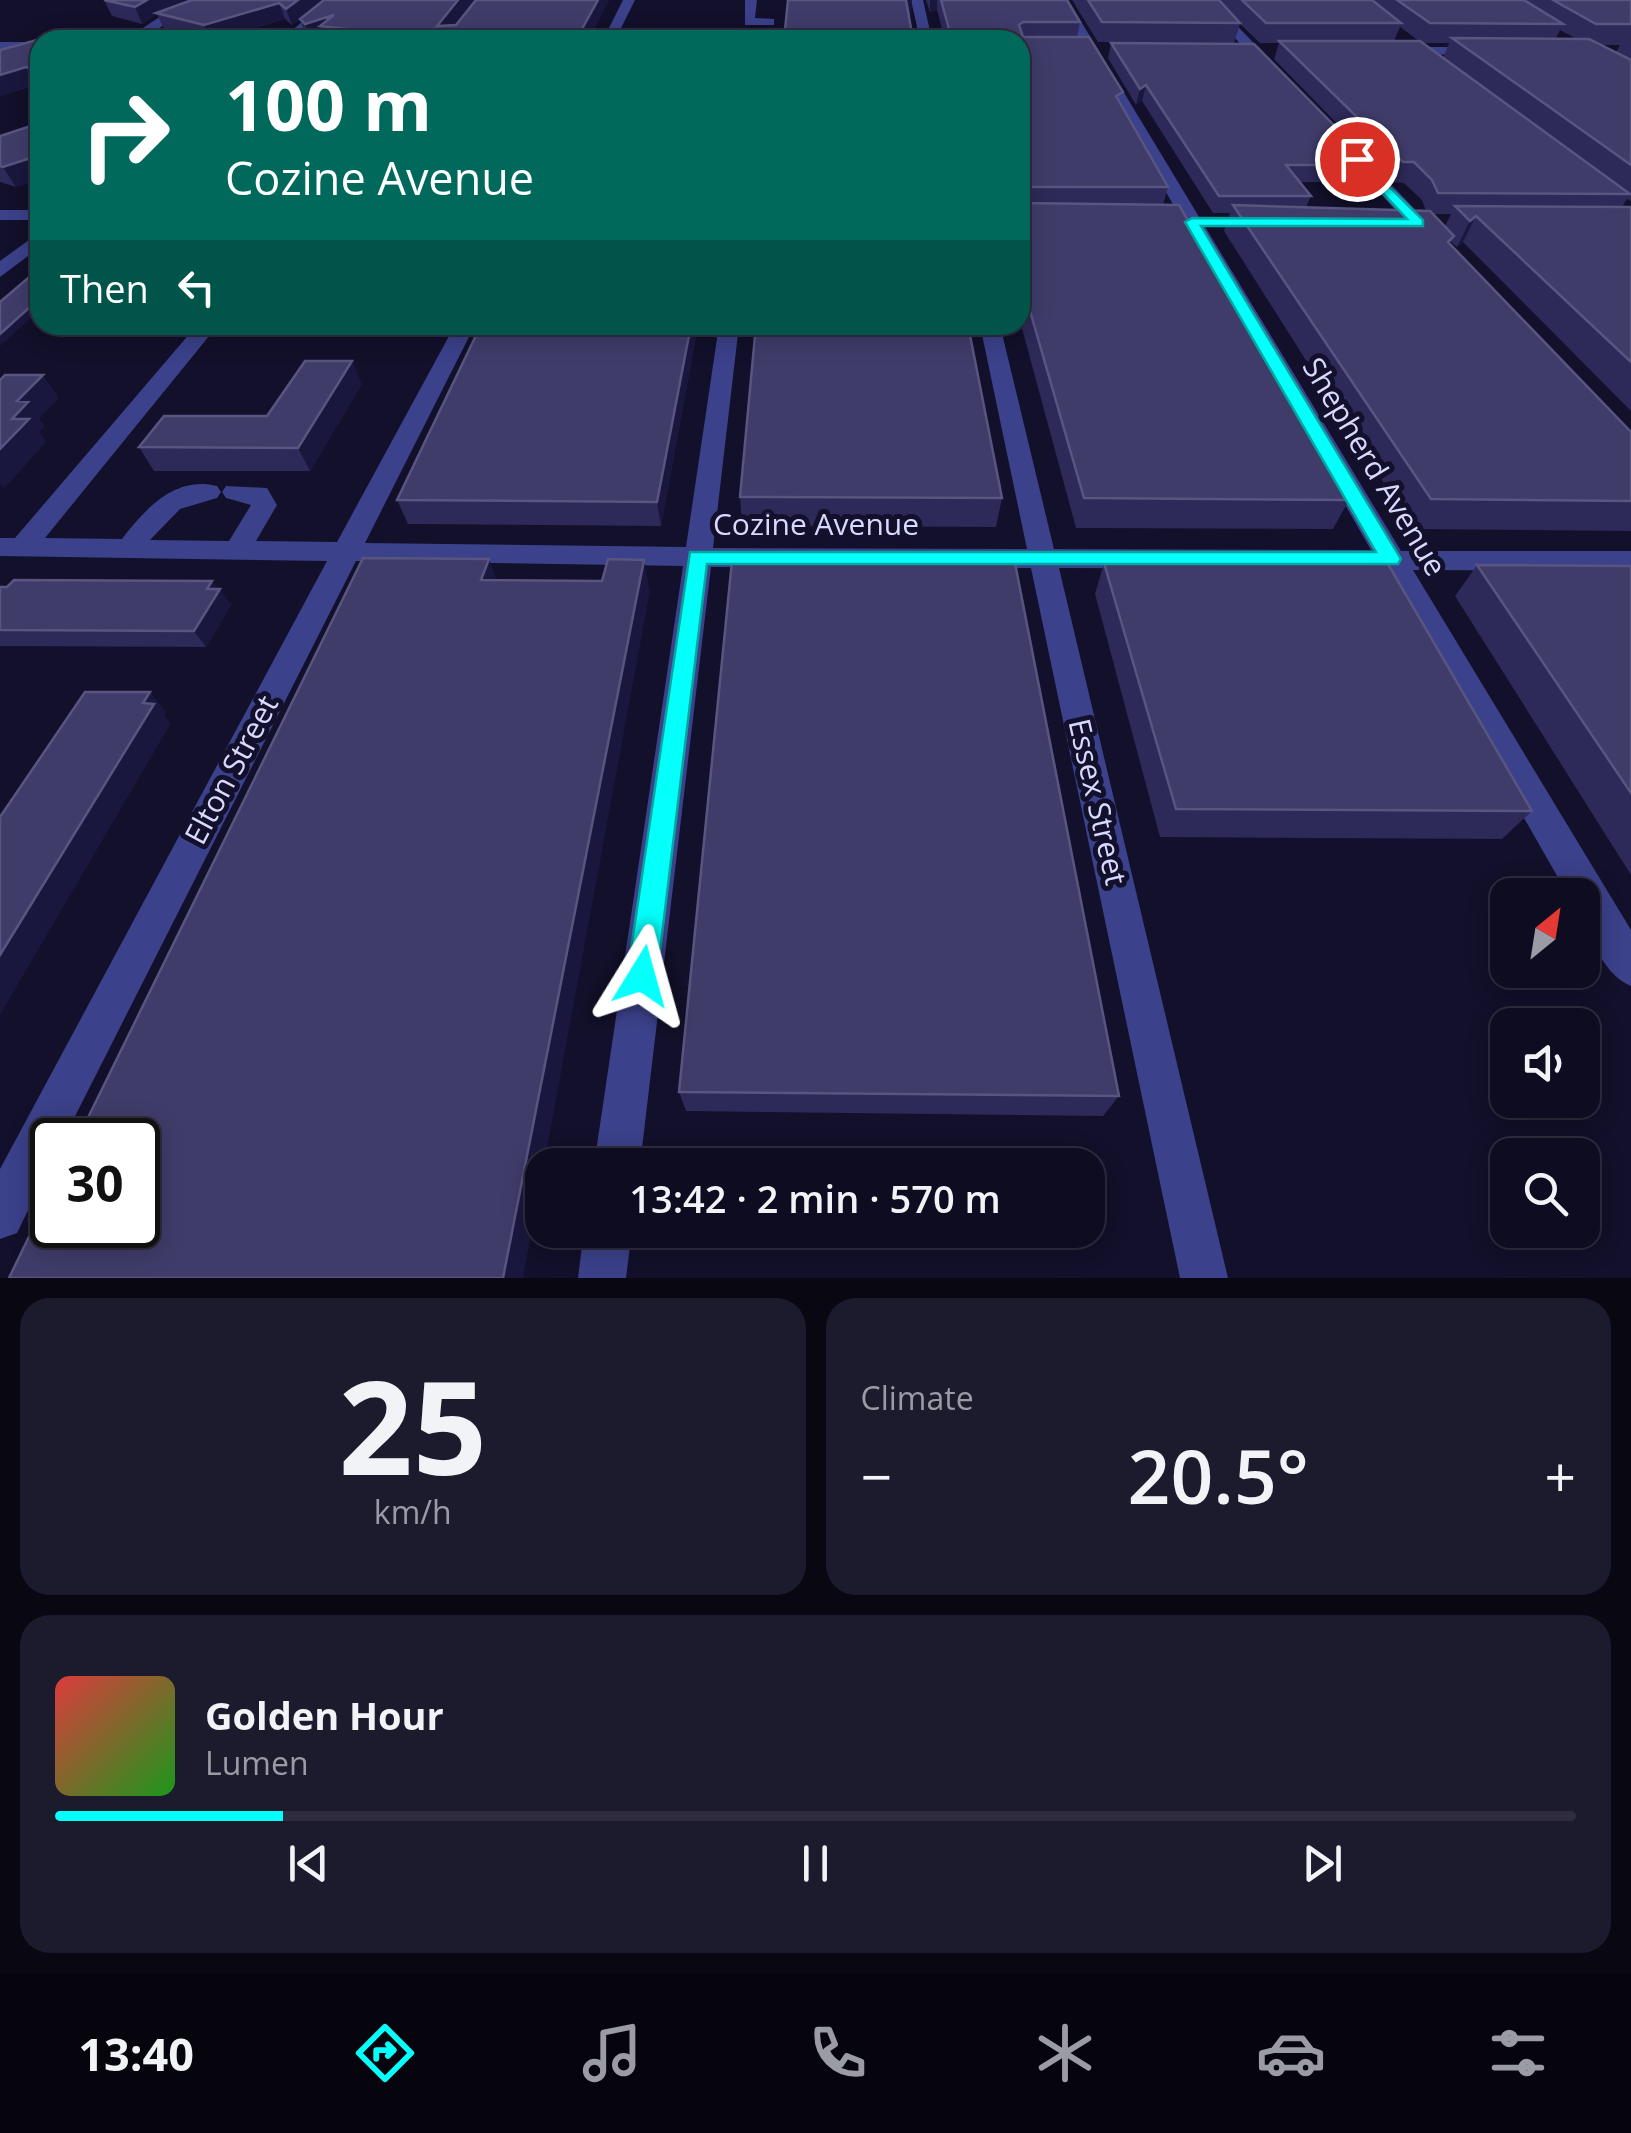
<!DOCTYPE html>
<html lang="en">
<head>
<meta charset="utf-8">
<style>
  body { margin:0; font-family:"Open Sans",sans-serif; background:#1c1a2d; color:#f1f3f6; height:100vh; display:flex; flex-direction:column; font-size:38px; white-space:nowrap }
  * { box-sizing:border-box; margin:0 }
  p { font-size:32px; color:#9b9ba5 }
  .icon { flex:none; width:55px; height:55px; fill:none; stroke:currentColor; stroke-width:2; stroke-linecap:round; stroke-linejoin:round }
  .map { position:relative; height:1278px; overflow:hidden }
  .panel { display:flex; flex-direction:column; gap:20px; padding:20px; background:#080712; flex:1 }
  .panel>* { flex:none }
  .guide { position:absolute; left:30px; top:30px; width:1000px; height:305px; border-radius:30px; box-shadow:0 5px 25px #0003,0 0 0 2px #2e2c3e; background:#00695c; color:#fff; overflow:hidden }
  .needle { width:65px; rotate:30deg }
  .buttons { position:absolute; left:1490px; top:878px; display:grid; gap:20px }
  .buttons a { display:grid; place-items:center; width:110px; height:110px; border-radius:20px; background:#0e0c20; box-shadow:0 5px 25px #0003,0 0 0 2px #2e2c3e; font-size:50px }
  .speed { position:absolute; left:30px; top:1118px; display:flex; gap:20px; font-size:50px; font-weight:700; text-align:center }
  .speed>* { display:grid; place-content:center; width:130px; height:130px; border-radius:50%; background:#0e0c20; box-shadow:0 5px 25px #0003,0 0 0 2px #2e2c3e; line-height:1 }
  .speed .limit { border:5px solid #111; border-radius:15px; background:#fff; color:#111 }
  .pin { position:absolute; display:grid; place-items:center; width:85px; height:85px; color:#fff; margin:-42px; border:5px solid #fff; border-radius:50%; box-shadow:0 2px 10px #0007 }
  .me { position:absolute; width:110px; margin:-55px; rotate:8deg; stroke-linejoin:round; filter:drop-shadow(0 0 8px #0008) }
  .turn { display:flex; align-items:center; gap:35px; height:210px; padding:0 30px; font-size:45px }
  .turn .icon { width:130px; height:130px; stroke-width:2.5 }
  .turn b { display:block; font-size:70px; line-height:85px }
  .then { display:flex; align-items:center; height:95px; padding:0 30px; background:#0003; gap:20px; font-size:38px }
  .big { font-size:75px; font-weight:600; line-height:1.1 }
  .panel .widget { flex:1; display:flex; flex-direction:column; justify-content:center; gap:15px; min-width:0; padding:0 35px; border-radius:30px; background:#1c1a2d }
  .panel .dial { align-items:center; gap:0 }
  .dial b { font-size:130px; line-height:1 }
  .song { display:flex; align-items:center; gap:30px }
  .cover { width:120px; height:120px; border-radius:15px; background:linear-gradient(135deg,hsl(0 70% 55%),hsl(120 70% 35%)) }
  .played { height:10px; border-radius:5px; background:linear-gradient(90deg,#05fffb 15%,#2e2c3e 15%) }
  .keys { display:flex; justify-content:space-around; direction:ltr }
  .heat { display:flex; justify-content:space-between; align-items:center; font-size:55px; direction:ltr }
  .panel .tiles { flex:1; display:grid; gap:20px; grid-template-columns:1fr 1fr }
  .widget:last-child { grid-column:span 2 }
  .trip { position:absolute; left:525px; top:1148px; width:580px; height:100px; border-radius:30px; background:#0e0c20; box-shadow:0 5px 25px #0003,0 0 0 2px #2e2c3e; font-weight:600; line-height:100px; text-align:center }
  .dock { display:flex; height:160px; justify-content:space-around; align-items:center; background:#06050d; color:#9b9ba5 }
  .dock .icon { width:70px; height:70px }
  .dock .on { color:#05fffb }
  .dock b { font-size:45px; color:#f1f3f6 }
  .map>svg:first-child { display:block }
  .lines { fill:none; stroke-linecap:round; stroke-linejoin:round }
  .minor { fill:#3b418a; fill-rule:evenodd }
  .wall { fill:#2d2958; fill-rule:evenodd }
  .shaded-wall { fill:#1a173e }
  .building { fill:#3f3c6a; stroke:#585581; stroke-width:2.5 }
  .route { fill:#05fffb; stroke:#03a6a3; stroke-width:2.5 }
  .labels { text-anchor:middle; stroke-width:10; stroke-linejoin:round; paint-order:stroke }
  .street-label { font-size:30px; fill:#d9d9ff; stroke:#12102a }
</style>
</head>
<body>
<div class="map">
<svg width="1631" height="1278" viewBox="0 0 1631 1278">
  <rect width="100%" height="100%" fill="#12102a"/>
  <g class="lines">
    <path class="minor" d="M213,0H232L175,18L140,40H125L167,12Z
      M329,0H342L294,40H280Z
      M623,0H635L615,40H603Z
      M745,0H757L755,18L774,19V25H745Z
      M911,0H923L932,40H920Z
      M1056,0H1068L1401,551H1631V571L1413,570L1631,930V986C1601,974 1582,925 1582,895H1568L1382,569L1059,568L1228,1278H1180L1031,568L711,567L640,1165H594L683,566L356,561L63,1140H52V1161L17,1233L0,1239V1169L327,561L0,556V538H15L197,325H218L45,538L122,539C144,510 175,475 217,486L221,492L217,498L180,509L150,540L229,541L251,505L226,498L222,492L226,486L267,488L277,505L256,541L337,542L455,325H475L365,543L686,547L719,325H739L713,548L1027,549L980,325H1000L1054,549L1371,550Z
      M1200,0H1212L1279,69V75H1269Z
      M0,42H40V50H0Z
      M1393,47H1487L1493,51L1487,55L1388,54Z
      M1338,142H1350L1439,234V242H1425L1338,148Z
      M0,210H40V220H0Z
      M40,232V247L0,277V261Z
      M584,1230H632L626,1278H578Z"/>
  </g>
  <path class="wall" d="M104,0H474L455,25L476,0H609L589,38L746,40H325L324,37L310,40L305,35L300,19L292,25L285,19L216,40H206L164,29L157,14L142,24L112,16Z
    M926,0H1067L1080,22L1077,37L1120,104L1168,187L1163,205L1349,500L1333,529L1076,528L1020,321V40H945L937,10L930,12Z
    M1072,0H1631V201L1627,199L1622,207H1631V411L1463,242L1457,247L1451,242L1450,245L1631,432V531L1413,529L1224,231L1230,213H1213L1142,101L1136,105L1108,58L1111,43L1373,165L1365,182H1300L1311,196L1306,207L1426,211L1422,200L1404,183L1394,182L1274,59L1279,43H1260L1240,24L1234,43L1098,42ZM1400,27L1419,41H1394ZM1560,30L1575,38H1556ZM1423,43H1449L1443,58ZM1601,45H1620L1616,52ZM1432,214H1451L1445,226Z
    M40,40V86L36,85L0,96Z
    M0,136L16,187L0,182Z
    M100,325H141L138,328H102Z
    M481,325H698L661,526L408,524L397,500Z
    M362,384L310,471H154L139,447L267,416Z
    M740,497L1002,498L996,527L742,526Z
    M1104,563L1532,811L1502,839L1160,837L1095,594Z
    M1477,565L1631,566V875L1455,596Z
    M0,587L217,589L231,605L206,647L0,646Z
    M679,1092L1119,1096L1103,1116L686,1111Z"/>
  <path class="shaded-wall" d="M147,0H198L166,8L142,24L135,7Z
    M298,0H324L292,25L286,9Z
    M458,0H474L443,40L437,26Z
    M598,0H609L588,40L577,38Z
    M905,0H912L911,16L904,18Z
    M930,0H937V10L930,12Z
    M279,3L285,19L216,40H211L204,25Z
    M334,15L320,26L324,37L311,40L305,24Z
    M26,67L36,85L0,96V75Z
    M1146,85L1142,101L1136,105L1140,89Z
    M40,155V179L16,187L3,167Z
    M1476,216L1463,242L1457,247L1470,221Z
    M40,298V310L0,346V334Z
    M691,325H698L661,526L657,502Z
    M352,361L362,384L310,471L298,448Z
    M43,375L59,398L39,418L45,426L39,432L46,442L4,489L0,484V449L17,401Z
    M489,559L500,590L481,580Z
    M644,560L650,591L523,1278H503Z
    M212,581L219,591L220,589L231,605L206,647L194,631L207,589Z
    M150,692L166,712L164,716L171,723L0,1015V955Z"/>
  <path class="building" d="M104,0H147L135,7Z
    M192,0H298L286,9L279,3L204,25L156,13Z
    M324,0H458L437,26L456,25L476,0H598L577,38L746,39L345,40L355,30L320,26L334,15L305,24L300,19Z
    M788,0H906L913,40H784Z
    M941,0H1067L1080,22H1023L1019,25L1023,37H1089L1123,92L1116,96L1168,187H1024L1022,203L1179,205L1349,500L1084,498L1020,276V40H952Z
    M1088,0H1219L1240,23L1102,22Z
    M1242,0H1372L1401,23H1266Z
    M1397,0H1524L1563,24L1430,23Z
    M1553,0H1631V24H1596Z
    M44,38L51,40H40V71L26,67L0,75V50Z
    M1452,38L1589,39L1631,60V165Z
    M1279,41H1420L1630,194L1438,193L1432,180L1414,162H1403Z
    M1111,43L1254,44L1373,165H1286L1311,196H1219L1146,85L1140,89Z
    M40,123V155L3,167L0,166V136Z
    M1233,205L1430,211L1454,236L1448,242L1631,432V501L1431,499Z
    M1455,206L1631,207V362L1476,216L1470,221Z
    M40,268V298L0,334V302Z
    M481,325H691L657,502L397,500Z
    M756,325H968L1002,498L740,497Z
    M305,361H352L298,448L139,447L164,416H267Z
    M5,375H43L17,401L28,402L12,419H29L0,449V380Z
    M363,558L489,559L481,580L602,581L608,559L644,560L503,1278H9L52,1189V1225H138V1140H77Z
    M732,561L1015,563L1119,1096L679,1092Z
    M1104,563L1388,564L1532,811L1176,809Z
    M1477,565L1631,566V793Z
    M14,580L212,581L207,589H220L194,631L0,630V587H7Z
    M85,692H150L143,703L154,704L0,955V817Z"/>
  <path class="route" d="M1357,155L1423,220V226H1201L1401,559L1398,564H707L657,976L653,987L642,991L631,987L627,976L690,552H1376L1185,222L1192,218L1407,219L1353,161Z"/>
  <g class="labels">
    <g class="street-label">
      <text transform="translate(1374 467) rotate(59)" y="10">Shepherd Avenue</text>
      <text x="816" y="535">Cozine Avenue</text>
      <text transform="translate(232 770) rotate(-62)" y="10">Elton Street</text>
      <text transform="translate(1097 802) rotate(77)" y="10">Essex Street</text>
    </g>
  </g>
</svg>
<div class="buttons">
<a><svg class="needle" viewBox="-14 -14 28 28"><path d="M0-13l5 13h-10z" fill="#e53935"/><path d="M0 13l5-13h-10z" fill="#9b9ba5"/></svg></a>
<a><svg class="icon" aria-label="sound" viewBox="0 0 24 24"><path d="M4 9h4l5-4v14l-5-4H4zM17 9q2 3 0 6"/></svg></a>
<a><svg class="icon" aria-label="search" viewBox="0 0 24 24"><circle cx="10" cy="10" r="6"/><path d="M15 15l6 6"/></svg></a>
</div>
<div class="speed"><div class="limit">30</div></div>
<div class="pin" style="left:1357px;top:159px;background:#d93025"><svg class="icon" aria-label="arrive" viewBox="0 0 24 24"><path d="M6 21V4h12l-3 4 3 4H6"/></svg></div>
<svg class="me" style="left:642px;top:976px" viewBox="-20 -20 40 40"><path d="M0-17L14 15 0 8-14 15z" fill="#05fffb" stroke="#fff" stroke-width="4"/></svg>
<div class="trip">13:42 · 2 min · 570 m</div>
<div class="guide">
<div class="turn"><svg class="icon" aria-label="right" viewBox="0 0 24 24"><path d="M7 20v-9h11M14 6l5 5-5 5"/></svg><div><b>100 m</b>Cozine Avenue</div></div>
<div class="then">Then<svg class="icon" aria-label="left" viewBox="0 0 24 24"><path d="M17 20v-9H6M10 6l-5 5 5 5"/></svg></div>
</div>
</div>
<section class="panel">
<div class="tiles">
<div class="widget dial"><b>25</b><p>km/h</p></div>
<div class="widget"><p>Climate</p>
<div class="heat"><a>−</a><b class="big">20.5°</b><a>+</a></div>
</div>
<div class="widget">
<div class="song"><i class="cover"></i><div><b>Golden Hour</b><p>Lumen</p></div></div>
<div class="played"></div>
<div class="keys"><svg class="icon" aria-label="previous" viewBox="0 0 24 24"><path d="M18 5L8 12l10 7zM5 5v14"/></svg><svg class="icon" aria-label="pause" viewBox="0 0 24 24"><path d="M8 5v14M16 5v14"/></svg><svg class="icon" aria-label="next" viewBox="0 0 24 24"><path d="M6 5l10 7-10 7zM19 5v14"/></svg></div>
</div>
</div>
</section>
<nav class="dock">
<b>13:40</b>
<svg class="icon on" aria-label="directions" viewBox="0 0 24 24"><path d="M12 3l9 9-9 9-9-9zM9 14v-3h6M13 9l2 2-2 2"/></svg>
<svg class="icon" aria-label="music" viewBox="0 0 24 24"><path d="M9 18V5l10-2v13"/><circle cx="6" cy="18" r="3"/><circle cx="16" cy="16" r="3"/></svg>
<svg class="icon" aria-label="phone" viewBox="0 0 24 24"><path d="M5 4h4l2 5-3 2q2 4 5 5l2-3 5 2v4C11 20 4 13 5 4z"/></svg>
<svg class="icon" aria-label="climate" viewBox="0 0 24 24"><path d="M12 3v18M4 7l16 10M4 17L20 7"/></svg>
<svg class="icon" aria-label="car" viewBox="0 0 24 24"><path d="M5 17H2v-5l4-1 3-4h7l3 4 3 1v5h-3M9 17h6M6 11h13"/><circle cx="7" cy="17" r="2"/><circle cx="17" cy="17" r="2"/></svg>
<svg class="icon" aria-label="filters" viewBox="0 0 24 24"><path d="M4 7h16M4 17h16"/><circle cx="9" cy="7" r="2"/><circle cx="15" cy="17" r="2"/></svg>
</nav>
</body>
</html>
